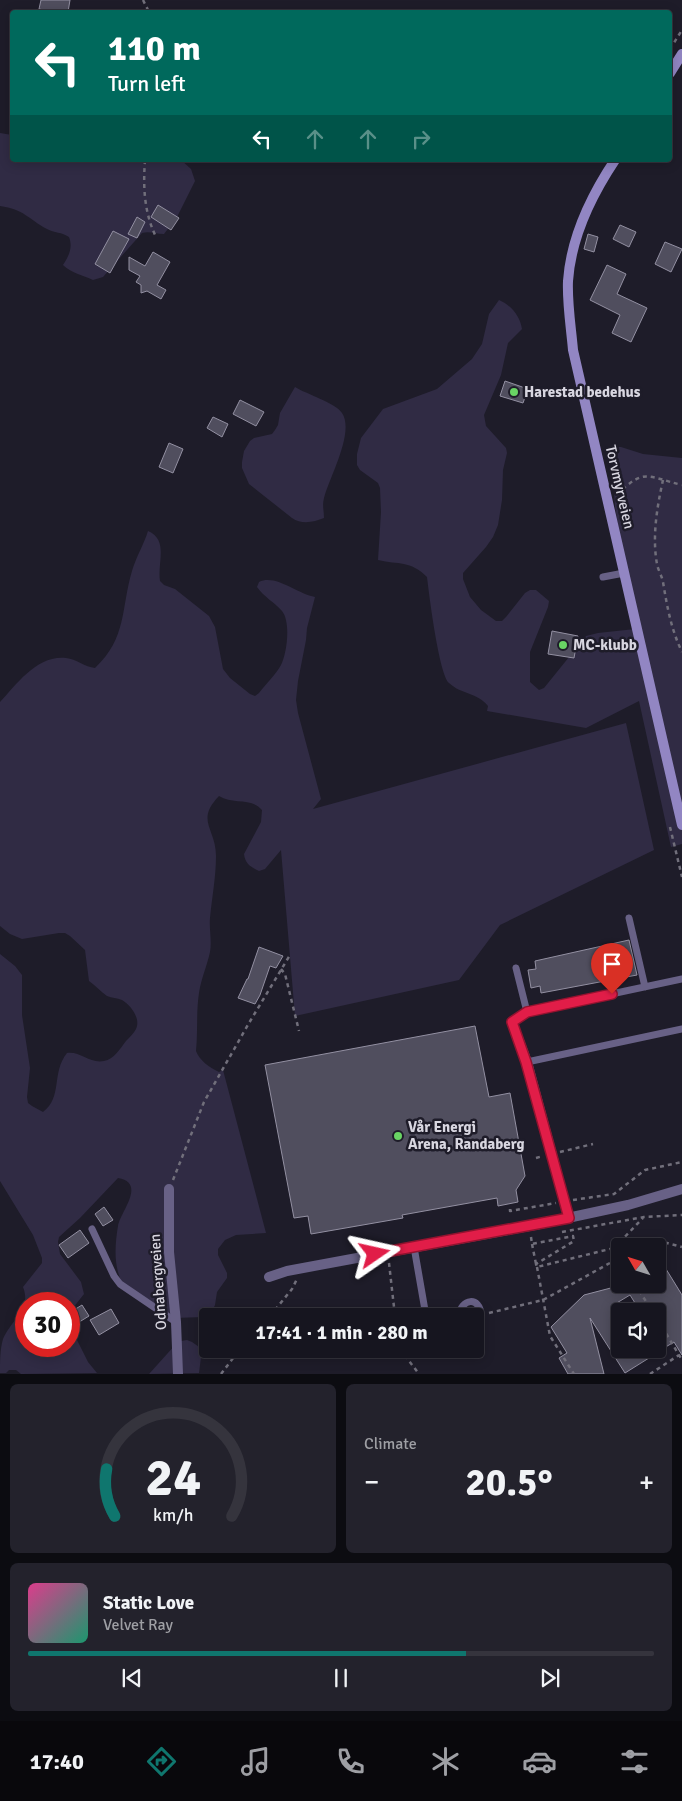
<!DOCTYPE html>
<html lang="en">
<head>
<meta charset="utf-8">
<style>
  body { margin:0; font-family:Signika,sans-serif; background:#23222c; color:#f1f3f6; height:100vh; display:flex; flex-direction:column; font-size:19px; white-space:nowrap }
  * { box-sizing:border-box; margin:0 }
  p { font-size:16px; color:#9e9fa4 }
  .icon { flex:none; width:28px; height:28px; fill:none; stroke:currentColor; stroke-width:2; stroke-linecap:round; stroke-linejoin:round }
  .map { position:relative; height:1374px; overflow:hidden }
  .side { display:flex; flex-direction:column; gap:10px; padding:10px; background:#0c0c11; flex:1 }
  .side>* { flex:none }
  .banner { position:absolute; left:10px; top:10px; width:662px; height:152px; border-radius:5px; box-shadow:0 2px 12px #0003,0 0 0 1px #35343d; background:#00695c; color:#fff; overflow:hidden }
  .needle { width:32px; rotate:309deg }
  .controls { position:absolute; left:611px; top:1238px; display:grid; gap:10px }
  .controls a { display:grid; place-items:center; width:55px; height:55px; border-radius:5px; background:#16151f; box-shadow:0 2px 12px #0003,0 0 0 1px #35343d; font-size:25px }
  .speed { position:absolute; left:15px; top:1292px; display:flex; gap:10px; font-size:25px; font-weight:700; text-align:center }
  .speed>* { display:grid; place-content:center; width:65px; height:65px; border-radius:50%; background:#16151f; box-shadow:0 2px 12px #0003,0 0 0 1px #35343d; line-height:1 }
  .speed .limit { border:8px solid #d22; background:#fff; color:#111 }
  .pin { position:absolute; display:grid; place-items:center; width:42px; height:42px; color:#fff; margin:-51px -21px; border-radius:50% 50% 50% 0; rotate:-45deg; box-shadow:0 0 5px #0007 }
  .pin .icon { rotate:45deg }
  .me { position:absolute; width:55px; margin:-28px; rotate:79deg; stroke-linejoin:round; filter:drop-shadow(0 0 4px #0008) }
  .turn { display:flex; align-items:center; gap:18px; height:105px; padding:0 15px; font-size:22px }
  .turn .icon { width:65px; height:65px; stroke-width:2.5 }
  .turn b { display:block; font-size:35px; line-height:42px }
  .lanes { display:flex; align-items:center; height:48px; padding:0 15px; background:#0003; justify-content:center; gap:25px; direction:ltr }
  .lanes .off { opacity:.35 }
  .big { font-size:38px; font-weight:700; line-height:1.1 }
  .side .widget { flex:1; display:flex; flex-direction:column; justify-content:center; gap:8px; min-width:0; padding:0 18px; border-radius:8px; background:#23222c }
  .side .dial { align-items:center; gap:0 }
  .dial svg { height:130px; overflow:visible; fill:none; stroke:#35343d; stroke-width:7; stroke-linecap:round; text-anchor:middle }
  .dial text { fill:#f1f3f6; stroke:none }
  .song { display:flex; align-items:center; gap:15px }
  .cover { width:60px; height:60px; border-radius:8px; background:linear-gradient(135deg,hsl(330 70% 55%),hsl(160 70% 35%)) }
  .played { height:5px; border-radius:2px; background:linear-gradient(90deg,#0f766e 70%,#35343d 70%) }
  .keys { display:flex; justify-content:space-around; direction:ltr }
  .heat { display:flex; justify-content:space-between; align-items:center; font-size:28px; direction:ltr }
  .side .tiles { flex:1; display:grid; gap:10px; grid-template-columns:1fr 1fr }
  .widget:last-child { grid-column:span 2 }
  .trip { position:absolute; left:199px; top:1308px; width:285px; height:50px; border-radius:5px; background:#16151f; box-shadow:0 2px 12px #0003,0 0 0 1px #35343d; font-weight:700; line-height:50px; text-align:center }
  .tabs { display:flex; height:80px; justify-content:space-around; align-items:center; background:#09080c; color:#9e9fa4 }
  .tabs .icon { width:35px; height:35px }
  .tabs .selected { color:#0f766e }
  .tabs b { font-size:22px; color:#f1f3f6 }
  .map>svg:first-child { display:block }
  .green { fill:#302b44 }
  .building { fill:#504e5e; stroke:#9390a2 }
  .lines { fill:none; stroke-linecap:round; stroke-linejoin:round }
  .path { stroke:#716f7b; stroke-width:2.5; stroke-dasharray:4 4; stroke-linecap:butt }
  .service { stroke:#686186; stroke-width:7 }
  .minor { stroke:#686186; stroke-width:10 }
  .secondary { stroke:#9286c3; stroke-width:10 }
  .route-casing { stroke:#92132f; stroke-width:12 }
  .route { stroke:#e11d48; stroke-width:9 }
  .poi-dot { fill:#69d464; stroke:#1e1c29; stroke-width:2 }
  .labels { text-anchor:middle; stroke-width:5; stroke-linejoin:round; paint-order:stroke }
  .poi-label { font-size:15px; font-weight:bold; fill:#d8d6e0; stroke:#1e1c29; text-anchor:start }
  .street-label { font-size:15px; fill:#d8d6e0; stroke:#1e1c29 }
</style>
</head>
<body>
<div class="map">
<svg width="682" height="1374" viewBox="0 0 682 1374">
  <rect width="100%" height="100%" fill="#1e1c29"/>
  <path class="green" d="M0,133L12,135V160H181L191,169L195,181L177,217L164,234C155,234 150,231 142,233L103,277L93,280C83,275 71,273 63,265C69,256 73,247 69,237C62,232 54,233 47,229C28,219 24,209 0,206Z
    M499,300C511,305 520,316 522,329L508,343L501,375L484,415L486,426L506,448L507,453L503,470L502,500L498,525L493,537L486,547L463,573V579L470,597L481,610L496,621H502L506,617L525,593L530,590H536L549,601L548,607L530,652V682L539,690L544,688L586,636L598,633L635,629L615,507L612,458L618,447H621L643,454L682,458V844L671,847L639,701L586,728L487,711L488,706C477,692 462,695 449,683C439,674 429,594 427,577C410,560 399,565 378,560L381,512L380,488L378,483L360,470L357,465V454L361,438L383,409L437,389L472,359L482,344L489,314Z
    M295,387C306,394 336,403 342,413C355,432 329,478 324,498C322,505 324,511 324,518C314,522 302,525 292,518L249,484L242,468V462L244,451L250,441L254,438L272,434L275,430L278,425L280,413Z
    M148,531C169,540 157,563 160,581L164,585L175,589L209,616L215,627L223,669L230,678L250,694L255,696L259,693C266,684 276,674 281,665C287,653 291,622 282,611C274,602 264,597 257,587L259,582C276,574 297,594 315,597L307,628L306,640L298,681L296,700L298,713L321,799L313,809L626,723L654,850L500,925L459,980L295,1016L281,850L265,869L259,871C251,867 245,864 244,854L261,822L262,810C251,797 233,805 219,796C195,821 216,828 216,856C216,877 212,897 210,918C209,929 212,941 210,952C207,966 201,979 199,993C196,1012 198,1032 196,1051C199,1060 210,1068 219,1072L223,1070L266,1233L236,1235L225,1240L218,1249V1255L227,1273V1278L217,1292L215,1305L212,1311L204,1317L174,1318L123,1284C113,1267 115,1244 118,1226C120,1212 147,1183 118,1178L80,1218L59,1237L58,1242L60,1254L81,1282L84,1294L69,1313V1304H26V1346H69V1324L88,1362L97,1373L21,1374L16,1370H9L6,1373H0C0,1362 0,1349 3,1339C11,1320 32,1309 23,1287L42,1263V1258L33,1235L0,1181V954L15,966L22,975V1015L30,1068L27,1097L28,1103L32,1106L43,1112C63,1097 51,1073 67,1053C80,1051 90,1064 104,1061C114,1059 120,1049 126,1041C130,1037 134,1033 136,1029C141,1019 131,1005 122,1000C117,998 112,998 107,996C101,992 95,985 89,981L85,950L70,936L65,933H59L22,939L10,934L0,926V702C17,684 37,655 66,658C76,659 85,667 95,668C127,638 121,608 132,571C136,557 144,544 148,531Z
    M187,1340L192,1342L202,1349L199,1373L149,1374L176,1344L181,1341Z"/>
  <path class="building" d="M41,0H70L68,12H55L39,9Z
    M158,205L179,218L171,230L151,217Z
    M137,217L145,222L137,238L128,234Z
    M620,225L636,232L629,247L613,239Z
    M113,231L129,239L110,273L95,264Z
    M588,234L598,237L594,252L584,249Z
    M665,242L682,249L671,272L655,264Z
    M153,252L170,262L157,285L166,290L161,299L147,291L141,293V285L136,282L140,276L129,270V257L145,266Z
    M607,265L626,274L617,294L647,308L631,342L612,333L620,315L590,300Z
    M505,381L528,389L523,403L500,396Z
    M240,400L264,412L256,426L233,414Z
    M213,417L228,424L222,437L207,428Z
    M169,443L183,449L173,473L159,467Z
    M552,631L578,636L574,658L548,654Z
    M629,940L637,975L541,993L540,986L531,988L528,970L536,969L535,961Z
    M259,947L283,956L276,968L270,966L260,995L255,1004L238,998L247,979H248Z
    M475,1026L489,1097L510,1093L525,1176L516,1190L518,1202L498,1206L497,1198L402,1215L403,1218L311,1234L308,1216L294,1218L265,1065Z
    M104,1207L113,1220L103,1226L95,1214Z
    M80,1230L89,1243L68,1258L59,1245Z
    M658,1256L682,1295V1355L674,1342L664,1348L658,1338V1311H640L630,1295L615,1304L620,1313V1349H643L649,1358L625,1373L590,1318L604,1374H568L559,1358L567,1353L551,1327L584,1295L626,1284H658Z
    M82,1305L89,1316L76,1324L69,1313Z
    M111,1309L119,1323L99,1335L90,1320Z"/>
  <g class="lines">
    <path class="path" d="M143,0L149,12
      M670,49L682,30
      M145,160C143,187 144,212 156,237
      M663,480C657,507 652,537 657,564C658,570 662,576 663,582C667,606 671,629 682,652
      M617,495C644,467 648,477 682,485
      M670,827L682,877
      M281,969L285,974L299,1031
      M560,1152L593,1144
      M536,1158L543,1156
      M173,1180L204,1102L249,1023L290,955
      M573,1200L614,1194L645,1170L682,1162
      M510,1209V1211L556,1203
      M562,1232L644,1217L682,1215
      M531,1237L532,1244L573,1236L574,1241L536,1264L537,1267L614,1248L620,1260
      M532,1244L536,1264
      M649,1246L667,1243L682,1247
      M614,1248L643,1218
      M389,1263L395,1316
      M537,1267L550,1336L574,1374
      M635,1284L652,1311
      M489,1313L543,1300L619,1258
      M270,1316L292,1289L297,1279
      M658,1320L682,1360
      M400,1349L419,1374
      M221,1374L240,1349
      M650,1374L679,1355"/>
    <path class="service" d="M603,577L624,573
      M629,918L645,987
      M516,968L527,1012
      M512,1022L527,1012L682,979
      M527,1062L682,1029
      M92,1229L114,1276L120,1284L176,1322
      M414,1247L426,1316
      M459,1316C461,1298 480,1296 481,1315L475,1322"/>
    <path class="minor" d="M512,1022L527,1062L569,1218
      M169,1189V1252L176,1322L178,1374
      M269,1277L287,1271L535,1225L628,1205L682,1189"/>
    <path class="secondary" d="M670,73L682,54
      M615,160C591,196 571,237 568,281C567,303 571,327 573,350L682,825"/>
  </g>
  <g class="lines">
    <defs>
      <path id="route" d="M375,1254L569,1218L526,1062L512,1022L527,1012L612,994"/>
    </defs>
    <use href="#route" class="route-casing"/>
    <use href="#route" class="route"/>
  </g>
  <g class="poi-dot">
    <circle cx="514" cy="392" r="5"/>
    <circle cx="563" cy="645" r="5"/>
    <circle cx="398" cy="1136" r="5"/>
  </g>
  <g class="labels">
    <g class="poi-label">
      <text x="524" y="397">Harestad bedehus</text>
      <text x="573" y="650">MC-klubb</text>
      <text x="408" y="1132">Vår Energi<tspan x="408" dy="17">Arena, Randaberg</tspan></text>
    </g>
    <g class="street-label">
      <text transform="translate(620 487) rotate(77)" y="5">Torvmyrveien</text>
      <text transform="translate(158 1282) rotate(-94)" y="5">Odnabergveien</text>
    </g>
  </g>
</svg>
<div class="controls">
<a><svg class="needle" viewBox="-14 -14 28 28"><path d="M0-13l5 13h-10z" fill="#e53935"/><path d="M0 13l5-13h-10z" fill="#9e9fa4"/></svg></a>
<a><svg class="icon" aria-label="sound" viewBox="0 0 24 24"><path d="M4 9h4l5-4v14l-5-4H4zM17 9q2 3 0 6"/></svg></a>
</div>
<div class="speed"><div class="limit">30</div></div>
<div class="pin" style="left:612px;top:994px;background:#d93025"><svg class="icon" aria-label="arrive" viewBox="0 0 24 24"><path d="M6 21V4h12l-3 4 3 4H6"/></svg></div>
<svg class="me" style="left:375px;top:1254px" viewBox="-20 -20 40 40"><path d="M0-17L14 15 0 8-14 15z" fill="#e11d48" stroke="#fff" stroke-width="4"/></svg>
<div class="trip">17:41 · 1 min · 280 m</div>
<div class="banner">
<div class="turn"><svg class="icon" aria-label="left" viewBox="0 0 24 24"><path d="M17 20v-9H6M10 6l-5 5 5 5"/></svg><div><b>110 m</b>Turn left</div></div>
<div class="lanes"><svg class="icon" aria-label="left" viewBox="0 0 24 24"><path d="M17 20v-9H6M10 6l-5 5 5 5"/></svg><svg class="icon off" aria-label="ahead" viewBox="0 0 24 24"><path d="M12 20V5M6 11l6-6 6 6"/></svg><svg class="icon off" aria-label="ahead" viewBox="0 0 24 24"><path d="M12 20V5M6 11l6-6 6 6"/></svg><svg class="icon off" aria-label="right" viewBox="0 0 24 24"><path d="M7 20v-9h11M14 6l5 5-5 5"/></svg></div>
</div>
</div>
<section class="side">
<div class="tiles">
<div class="widget dial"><svg viewBox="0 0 100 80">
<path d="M14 69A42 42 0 1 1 86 69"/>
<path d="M14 69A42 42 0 0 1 9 40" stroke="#0f766e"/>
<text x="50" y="56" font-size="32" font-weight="700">24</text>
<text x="50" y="72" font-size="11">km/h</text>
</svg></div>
<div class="widget"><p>Climate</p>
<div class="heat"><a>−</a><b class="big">20.5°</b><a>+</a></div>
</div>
<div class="widget">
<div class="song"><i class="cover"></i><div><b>Static Love</b><p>Velvet Ray</p></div></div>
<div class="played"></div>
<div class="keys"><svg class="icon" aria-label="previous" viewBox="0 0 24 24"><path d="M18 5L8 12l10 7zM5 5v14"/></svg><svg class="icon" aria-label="pause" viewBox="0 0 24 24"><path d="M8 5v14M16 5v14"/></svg><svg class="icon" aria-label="next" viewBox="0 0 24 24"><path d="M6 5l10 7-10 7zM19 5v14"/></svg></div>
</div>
</div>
</section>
<nav class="tabs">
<b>17:40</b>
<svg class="icon selected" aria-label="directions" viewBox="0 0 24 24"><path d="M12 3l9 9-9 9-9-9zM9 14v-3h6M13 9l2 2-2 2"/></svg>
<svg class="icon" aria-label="music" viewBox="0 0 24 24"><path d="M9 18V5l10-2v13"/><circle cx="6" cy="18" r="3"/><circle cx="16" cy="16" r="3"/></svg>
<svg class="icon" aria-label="phone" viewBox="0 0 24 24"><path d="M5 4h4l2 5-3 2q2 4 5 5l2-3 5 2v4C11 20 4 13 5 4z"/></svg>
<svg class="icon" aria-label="climate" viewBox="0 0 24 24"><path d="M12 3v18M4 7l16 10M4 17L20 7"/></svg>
<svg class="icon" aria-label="car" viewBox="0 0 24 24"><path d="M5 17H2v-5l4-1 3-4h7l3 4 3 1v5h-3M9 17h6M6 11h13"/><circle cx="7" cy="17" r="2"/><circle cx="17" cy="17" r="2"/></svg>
<svg class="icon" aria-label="filters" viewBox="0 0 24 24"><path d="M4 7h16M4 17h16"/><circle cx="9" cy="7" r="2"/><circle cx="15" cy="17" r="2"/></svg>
</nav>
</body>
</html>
